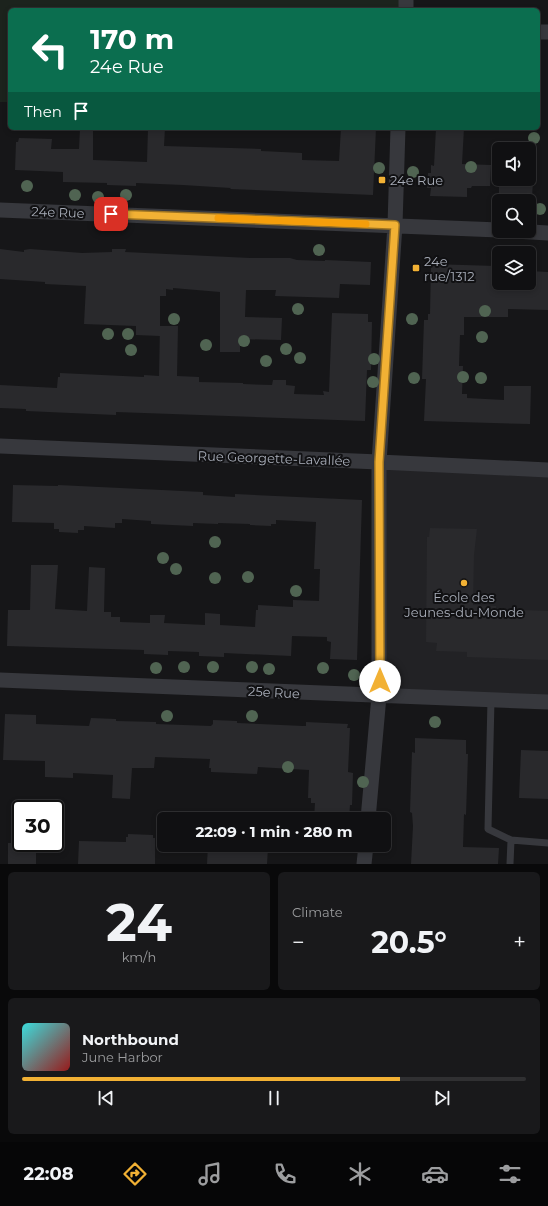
<!DOCTYPE html>
<html lang="en">
<head>
<meta charset="utf-8">
<style>
  body { margin:0; font-family:Montserrat,sans-serif; background:#19191b; color:#f1f3f6; height:100vh; display:flex; flex-direction:column; font-size:15px; white-space:nowrap }
  * { box-sizing:border-box; margin:0 }
  p { font-size:13px; color:#9c9d9f }
  .icon { flex:none; width:22px; height:22px; fill:none; stroke:currentColor; stroke-width:2; stroke-linecap:round; stroke-linejoin:round }
  .map { position:relative; height:864px; overflow:hidden }
  .panel { display:flex; flex-direction:column; gap:8px; padding:8px; background:#09090a; flex:1 }
  .panel>* { flex:none }
  .top-card { position:absolute; left:8px; top:8px; width:532px; height:122px; border-radius:6px; box-shadow:0 2px 6px #0003,0 0 0 1px #303032; background:#0b6e4f; color:#fff; overflow:hidden }
  .controls { position:absolute; left:492px; top:142px; display:grid; gap:8px }
  .controls a { display:grid; place-items:center; width:44px; height:44px; border-radius:6px; background:#101012; box-shadow:0 2px 6px #0003,0 0 0 1px #303032; font-size:20px }
  .speed { position:absolute; left:12px; top:800px; display:flex; gap:8px; font-size:20px; font-weight:700; text-align:center }
  .speed>* { display:grid; place-content:center; width:52px; height:52px; border-radius:50%; background:#101012; box-shadow:0 2px 6px #0003,0 0 0 1px #303032; line-height:1 }
  .speed .limit { border:2px solid #111; border-radius:6px; background:#fff; color:#111 }
  .pin { position:absolute; display:grid; place-items:center; width:34px; height:34px; color:#fff; margin:-17px; border-radius:8px; box-shadow:0 2px 6px #0006 }
  .me { position:absolute; width:44px; margin:-22px; rotate:0deg; stroke-linejoin:round; filter:drop-shadow(0 0 3px #0008) }
  .turn { display:flex; align-items:center; gap:14px; height:84px; padding:0 16px; font-size:18px }
  .turn .icon { width:52px; height:52px; stroke-width:2.5 }
  .turn b { display:block; font-size:28px; line-height:34px }
  .then { display:flex; align-items:center; height:38px; padding:0 16px; background:#0003; gap:8px; font-size:15px }
  .big { font-size:30px; font-weight:700; line-height:1.1 }
  .panel .card { flex:1; display:flex; flex-direction:column; justify-content:center; gap:6px; min-width:0; padding:0 14px; border-radius:6px; background:#19191b }
  .panel .dial { align-items:center; gap:0 }
  .dial b { font-size:52px; line-height:1 }
  .song { display:flex; align-items:center; gap:12px }
  .cover { width:48px; height:48px; border-radius:6px; background:linear-gradient(135deg,hsl(180 70% 55%),hsl(0 70% 35%)) }
  .played { height:4px; border-radius:2px; background:linear-gradient(90deg,#f2b134 75%,#303032 75%) }
  .keys { display:flex; justify-content:space-around; direction:ltr }
  .heat { display:flex; justify-content:space-between; align-items:center; font-size:22px; direction:ltr }
  .panel .tiles { flex:1; display:grid; gap:8px; grid-template-columns:1fr 1fr }
  .card:last-child { grid-column:span 2 }
  .trip { position:absolute; left:157px; top:812px; width:234px; height:40px; border-radius:6px; background:#101012; box-shadow:0 2px 6px #0003,0 0 0 1px #303032; font-weight:700; line-height:40px; text-align:center }
  .dock { display:flex; height:64px; justify-content:space-around; align-items:center; background:#060607; color:#9c9d9f }
  .dock .icon { width:28px; height:28px }
  .dock .current { color:#f2b134 }
  .dock b { font-size:18px; color:#f1f3f6 }
  .map>svg:first-child { display:block }
  .built { fill:#222225 }
  .green { fill:#1c231d }
  .building { fill:#29292c }
  .lines { fill:none; stroke-linecap:round; stroke-linejoin:round }
  .lane { stroke:#37383d; stroke-width:7 }
  .street { stroke:#37383d; stroke-width:15 }
  .tree { fill:#506452 }
  .route-casing { stroke:#9d7322; stroke-width:10 }
  .route { stroke:#f2b134; stroke-width:7 }
  .slow { stroke:#f59e0b; stroke-width:7 }
  .poi-dot { fill:#f2b134; stroke:#111113; stroke-width:1.5 }
  .labels { text-anchor:middle; stroke-width:4; stroke-linejoin:round; paint-order:stroke }
  .poi-label { font-size:13px; fill:#a8adb8; stroke:#111113; text-anchor:start }
  .street-label { font-size:13px; fill:#a8adb8; stroke:#111113 }
</style>
</head>
<body>
<div class="map">
<svg width="548" height="864" viewBox="0 0 548 864">
  <rect width="100%" height="100%" fill="#161618"/>
  <path class="built" d="M379,462L548,470V698L379,696Z"/>
  <path class="green" d="M0,0H406V10H10V102H0Z"/>
  <path class="building" d="M80,128H93V160L147,162L148,128H165L164,146L261,149V151L302,153V160L339,161L341,128H376L373,195L230,189L231,188L183,185L136,183V186L107,185V183L63,182V172L15,170L16,142H18L19,138L52,139L51,149H79Z
    M436,128H464L462,164L491,165L490,186H472L471,188H467V197L430,196L431,188H427L428,173H431V165L434,166Z
    M499,179H533L532,199L499,197Z
    M0,249L24,252V250L30,249L82,253L112,252V249H126L125,252L250,258H290L297,260L325,261V260L371,262L370,285L340,284L339,298L275,296L276,290H246L245,317L282,318L281,340L240,339V352H220V292L173,288V290L166,289V296H160V336L136,335V326L84,324L86,286L45,284V282L0,279Z
    M431,264L496,266V283H529V271L548,272V310L508,309V317H464V335H460L459,366H463L462,394H467V398L504,400V386H531L530,424L424,421L426,379H422L424,320H428V314H430Z
    M332,313L368,314V322H372L371,370H367L365,421L116,412V415L26,411V409L0,408V385L57,388L58,377H60V373L144,377V375L159,376L160,326H178L177,376L199,377V382L243,383V384L272,385L273,380H286V385L295,386L294,394L324,395L323,391L329,392Z
    M13,485L58,486V485L203,492V495L235,497V494L362,500L357,660L330,659L331,642L327,641V637L292,636L291,656L224,653V657L199,656V652L168,651V655L144,654V650L7,646L8,610H30L31,565H58L55,609L87,611L89,567L105,568L104,612H111V617H120V622L150,623V615H165L164,623L205,625V613L220,614V625L255,627L256,610H258V605L293,607V600L319,601L320,569H314L316,522L276,520V524H271V526L250,525V524L218,523V524L193,523V526L151,524V521L122,519V523H115V528L84,526V530H78V533L59,532V529H54V523L12,522Z
    M430,528L477,529L474,555L473,605L496,606V609L548,611V660L467,657V652L436,651L437,643L426,642L427,537H429Z
    M5,714L36,715V724L89,726L91,718L116,719V721L156,722V724L211,726L213,724V720L237,721V723L303,726H306V722L348,724L347,728H350L348,772L353,773L352,805H350L349,819H314L315,803H311V798H308L309,770L258,767L257,774L211,772V768H209L210,759L155,757L154,768H132L130,799L112,798L113,775L73,773V778L45,777V761L3,760Z
    M415,738L466,740V754H468L466,815L464,814L463,847L499,848L498,864H411L413,826L412,813L410,812L412,752L415,753Z
    M521,750L548,751V799L519,798Z
    M128,834L153,835V838H155V864H78L79,841L126,842V837H128Z
    M8,843H36V864H8Z
    M208,845H237V847L268,848L267,864H207Z"/>
  <g class="lines">
    <path class="lane" d="M491,700L488,829L511,840
      M510,864L511,840L548,843"/>
    <path class="street" d="M406,10V0
      M538,32H548
      M0,210L499,230
      M515,231L548,233
      M0,446L379,462L548,470
      M0,680L548,702
      M368,819L379,696V462L395,225L398,128
      M364,864L366,845"/>
  </g>
  <g class="tree">
    <circle cx="534" cy="138" r="6"/>
    <circle cx="471" cy="167" r="6"/>
    <circle cx="379" cy="168" r="6"/>
    <circle cx="413" cy="172" r="6"/>
    <circle cx="27" cy="186" r="6"/>
    <circle cx="75" cy="195" r="6"/>
    <circle cx="126" cy="195" r="6"/>
    <circle cx="98" cy="197" r="6"/>
    <circle cx="540" cy="209" r="6"/>
    <circle cx="319" cy="250" r="6"/>
    <circle cx="298" cy="309" r="6"/>
    <circle cx="485" cy="311" r="6"/>
    <circle cx="174" cy="319" r="6"/>
    <circle cx="412" cy="319" r="6"/>
    <circle cx="108" cy="334" r="6"/>
    <circle cx="128" cy="334" r="6"/>
    <circle cx="482" cy="337" r="6"/>
    <circle cx="244" cy="341" r="6"/>
    <circle cx="206" cy="345" r="6"/>
    <circle cx="286" cy="349" r="6"/>
    <circle cx="131" cy="350" r="6"/>
    <circle cx="300" cy="358" r="6"/>
    <circle cx="374" cy="359" r="6"/>
    <circle cx="266" cy="361" r="6"/>
    <circle cx="463" cy="377" r="6"/>
    <circle cx="414" cy="378" r="6"/>
    <circle cx="481" cy="378" r="6"/>
    <circle cx="373" cy="382" r="6"/>
    <circle cx="215" cy="542" r="6"/>
    <circle cx="163" cy="558" r="6"/>
    <circle cx="176" cy="569" r="6"/>
    <circle cx="248" cy="577" r="6"/>
    <circle cx="215" cy="578" r="6"/>
    <circle cx="296" cy="591" r="6"/>
    <circle cx="184" cy="667" r="6"/>
    <circle cx="213" cy="667" r="6"/>
    <circle cx="252" cy="667" r="6"/>
    <circle cx="156" cy="668" r="6"/>
    <circle cx="323" cy="668" r="6"/>
    <circle cx="269" cy="669" r="6"/>
    <circle cx="354" cy="675" r="6"/>
    <circle cx="167" cy="716" r="6"/>
    <circle cx="252" cy="716" r="6"/>
    <circle cx="435" cy="722" r="6"/>
    <circle cx="288" cy="767" r="6"/>
    <circle cx="363" cy="782" r="6"/>
  </g>
  <g class="lines">
    <defs>
      <path id="route" d="M111,214L395,225L379,462L380,681"/>
    </defs>
    <use href="#route" class="route-casing"/>
    <use href="#route" class="route"/>
    <path class="slow" d="M218,218L366,224"/>
  </g>
  <g class="poi-dot">
    <rect x="378" y="176" width="8" height="8" rx="2"/>
    <rect x="412" y="264" width="8" height="8" rx="2"/>
    <circle cx="464" cy="583" r="4"/>
  </g>
  <g class="labels">
    <g class="poi-label">
      <text x="390" y="185">24e Rue</text>
      <text x="424" y="266">24e<tspan x="424" dy="15">rue/1312</tspan></text>
      <text x="464" y="602" text-anchor="middle">École des<tspan x="464" dy="15">Jeunes-du-Monde</tspan></text>
    </g>
    <g class="street-label">
      <text transform="translate(58 212) rotate(2)" y="5">24e Rue</text>
      <text transform="translate(274 458) rotate(2)" y="5">Rue Georgette-Lavallée</text>
      <text transform="translate(274 692) rotate(3)" y="5">25e Rue</text>
    </g>
  </g>
</svg>
<div class="controls">
<a><svg class="icon" aria-label="sound" viewBox="0 0 24 24"><path d="M4 9h4l5-4v14l-5-4H4zM17 9q2 3 0 6"/></svg></a>
<a><svg class="icon" aria-label="search" viewBox="0 0 24 24"><circle cx="10" cy="10" r="6"/><path d="M15 15l6 6"/></svg></a>
<a><svg class="icon" aria-label="layers" viewBox="0 0 24 24"><path d="M12 4l9 5-9 5-9-5zM3 14l9 5 9-5"/></svg></a>
</div>
<div class="speed"><div class="limit">30</div></div>
<div class="pin" style="left:111px;top:214px;background:#d93025"><svg class="icon" aria-label="arrive" viewBox="0 0 24 24"><path d="M6 21V4h12l-3 4 3 4H6"/></svg></div>
<svg class="me" style="left:380px;top:681px" viewBox="-20 -20 40 40"><circle r="19" fill="#fff"/><path d="M0-13L10 11 0 6-10 11z" fill="#f2b134"/></svg>
<div class="trip">22:09 · 1 min · 280 m</div>
<div class="top-card">
<div class="turn"><svg class="icon" aria-label="left" viewBox="0 0 24 24"><path d="M17 20v-9H6M10 6l-5 5 5 5"/></svg><div><b>170 m</b>24e Rue</div></div>
<div class="then">Then<svg class="icon" aria-label="arrive" viewBox="0 0 24 24"><path d="M6 21V4h12l-3 4 3 4H6"/></svg></div>
</div>
</div>
<section class="panel">
<div class="tiles">
<div class="card dial"><b>24</b><p>km/h</p></div>
<div class="card"><p>Climate</p>
<div class="heat"><a>−</a><b class="big">20.5°</b><a>+</a></div>
</div>
<div class="card">
<div class="song"><i class="cover"></i><div><b>Northbound</b><p>June Harbor</p></div></div>
<div class="played"></div>
<div class="keys"><svg class="icon" aria-label="previous" viewBox="0 0 24 24"><path d="M18 5L8 12l10 7zM5 5v14"/></svg><svg class="icon" aria-label="pause" viewBox="0 0 24 24"><path d="M8 5v14M16 5v14"/></svg><svg class="icon" aria-label="next" viewBox="0 0 24 24"><path d="M6 5l10 7-10 7zM19 5v14"/></svg></div>
</div>
</div>
</section>
<nav class="dock">
<b>22:08</b>
<svg class="icon current" aria-label="directions" viewBox="0 0 24 24"><path d="M12 3l9 9-9 9-9-9zM9 14v-3h6M13 9l2 2-2 2"/></svg>
<svg class="icon" aria-label="music" viewBox="0 0 24 24"><path d="M9 18V5l10-2v13"/><circle cx="6" cy="18" r="3"/><circle cx="16" cy="16" r="3"/></svg>
<svg class="icon" aria-label="phone" viewBox="0 0 24 24"><path d="M5 4h4l2 5-3 2q2 4 5 5l2-3 5 2v4C11 20 4 13 5 4z"/></svg>
<svg class="icon" aria-label="climate" viewBox="0 0 24 24"><path d="M12 3v18M4 7l16 10M4 17L20 7"/></svg>
<svg class="icon" aria-label="car" viewBox="0 0 24 24"><path d="M5 17H2v-5l4-1 3-4h7l3 4 3 1v5h-3M9 17h6M6 11h13"/><circle cx="7" cy="17" r="2"/><circle cx="17" cy="17" r="2"/></svg>
<svg class="icon" aria-label="filters" viewBox="0 0 24 24"><path d="M4 7h16M4 17h16"/><circle cx="9" cy="7" r="2"/><circle cx="15" cy="17" r="2"/></svg>
</nav>
</body>
</html>
